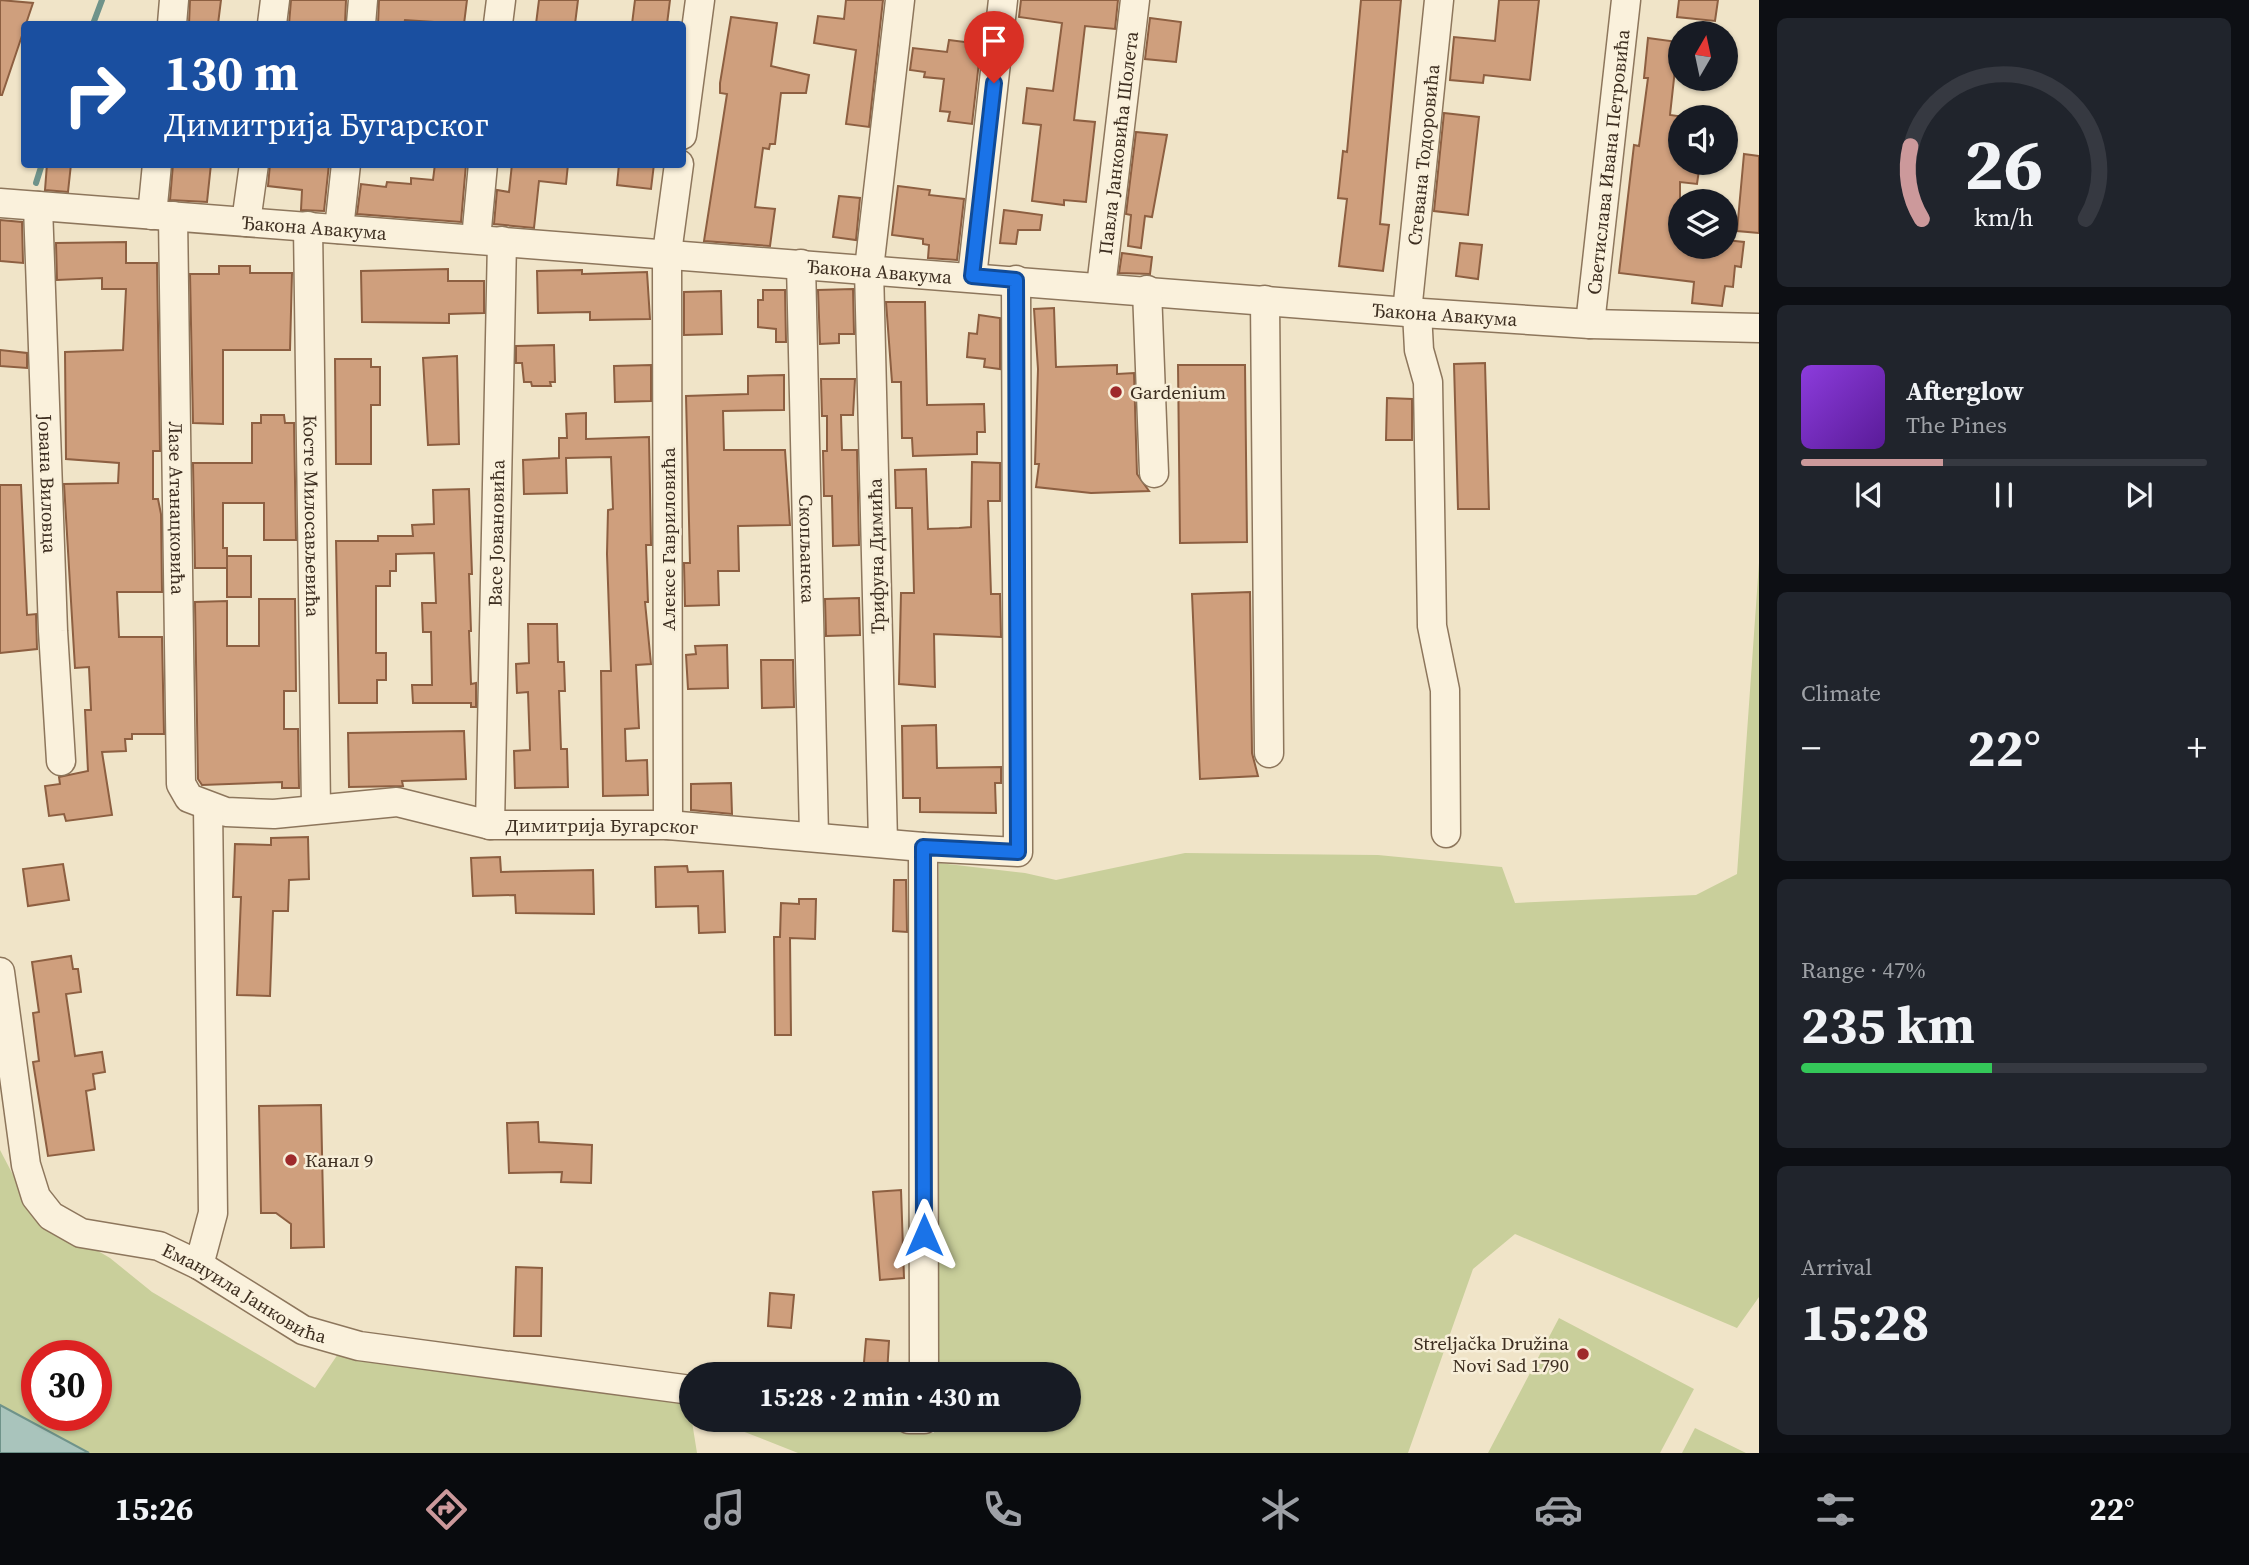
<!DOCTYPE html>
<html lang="en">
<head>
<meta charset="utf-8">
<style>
  body { margin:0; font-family:"Source Serif 4",serif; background:#20242c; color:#f1f3f6; height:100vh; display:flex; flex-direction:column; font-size:26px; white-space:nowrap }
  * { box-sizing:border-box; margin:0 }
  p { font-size:23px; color:#9ea1a6 }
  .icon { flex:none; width:38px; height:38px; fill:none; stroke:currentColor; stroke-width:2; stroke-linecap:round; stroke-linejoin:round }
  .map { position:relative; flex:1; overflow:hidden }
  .sheet { display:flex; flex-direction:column; gap:18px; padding:18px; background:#0d0f14; width:490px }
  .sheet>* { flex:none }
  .guide { position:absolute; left:21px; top:21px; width:665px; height:147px; border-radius:7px; box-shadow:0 2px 5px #0004; background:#1a4fa0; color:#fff; overflow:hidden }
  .needle { width:46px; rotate:9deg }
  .fabs { position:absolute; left:1668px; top:21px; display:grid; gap:14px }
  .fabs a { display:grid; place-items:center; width:70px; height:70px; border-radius:50%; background:#171b24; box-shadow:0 2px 5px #0004; font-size:35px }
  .speed { position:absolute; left:21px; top:1340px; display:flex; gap:14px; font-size:35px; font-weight:700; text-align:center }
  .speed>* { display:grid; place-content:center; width:91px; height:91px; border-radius:50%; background:#171b24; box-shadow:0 2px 5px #0004; line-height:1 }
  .speed .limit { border:10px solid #d22; background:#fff; color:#111 }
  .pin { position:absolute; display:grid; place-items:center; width:60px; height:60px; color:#fff; margin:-72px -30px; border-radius:50% 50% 50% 0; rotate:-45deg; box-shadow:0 0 7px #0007 }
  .pin .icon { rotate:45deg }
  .me { position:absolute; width:77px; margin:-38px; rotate:0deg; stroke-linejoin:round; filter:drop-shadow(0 0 5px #0008) }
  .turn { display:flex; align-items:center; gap:24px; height:147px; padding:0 28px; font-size:32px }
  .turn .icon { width:91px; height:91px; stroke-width:2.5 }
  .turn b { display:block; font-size:49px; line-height:60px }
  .big { font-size:52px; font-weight:700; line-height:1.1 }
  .sheet .card { flex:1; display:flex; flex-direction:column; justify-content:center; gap:10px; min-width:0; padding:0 24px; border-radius:10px; background:#20242c }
  .sheet .dial { align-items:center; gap:0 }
  .dial svg { height:182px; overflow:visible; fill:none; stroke:#363941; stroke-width:7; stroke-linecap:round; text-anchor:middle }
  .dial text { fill:#f1f3f6; stroke:none }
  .song { display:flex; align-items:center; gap:21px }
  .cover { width:84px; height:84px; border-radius:10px; background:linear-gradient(135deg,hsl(270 70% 55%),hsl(270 70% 35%)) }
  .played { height:7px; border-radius:4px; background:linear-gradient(90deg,#cc999b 35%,#363941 35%) }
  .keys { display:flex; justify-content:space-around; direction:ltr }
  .heat { display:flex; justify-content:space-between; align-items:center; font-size:38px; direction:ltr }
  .charge { height:10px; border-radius:5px; background:linear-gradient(90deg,#34c759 47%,#363941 0) }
  .trip { position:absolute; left:679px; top:1362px; width:402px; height:70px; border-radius:35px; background:#171b24; box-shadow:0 2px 5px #0004; font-weight:700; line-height:70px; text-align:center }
  .dock { display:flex; height:112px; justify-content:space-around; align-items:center; background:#090b0e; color:#9ea1a6 }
  .dock .icon { width:49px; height:49px }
  .dock .selected { color:#cc999b }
  .dock b { font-size:32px; color:#f1f3f6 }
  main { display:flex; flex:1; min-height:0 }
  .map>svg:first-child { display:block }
  .green { fill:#c9cf9b; fill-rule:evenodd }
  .water { fill:#a9c4bc; stroke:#6f938a; stroke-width:2 }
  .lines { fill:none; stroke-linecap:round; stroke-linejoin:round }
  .stream { stroke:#6f938a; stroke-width:6 }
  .building { fill:#cf9f7d; stroke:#8d5f41; stroke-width:2 }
  .minor-casing { stroke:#8d765c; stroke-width:31 }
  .minor { stroke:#faf1dc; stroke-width:28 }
  .route-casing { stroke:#114b97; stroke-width:18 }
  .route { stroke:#1a73e8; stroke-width:12 }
  .poi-dot { fill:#9e2a2b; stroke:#f7eed8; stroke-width:2.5 }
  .labels { text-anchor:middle; stroke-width:5; stroke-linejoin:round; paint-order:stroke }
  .street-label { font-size:19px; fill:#3d2e20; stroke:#f7eed8 }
  .poi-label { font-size:19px; fill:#3d2e20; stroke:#f7eed8; text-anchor:start }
</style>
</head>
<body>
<main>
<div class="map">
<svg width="1759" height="1453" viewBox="0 0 1759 1453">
  <rect width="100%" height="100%" fill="#f0e4c8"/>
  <path class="green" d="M1759,563V1297L1737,1328L1515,1234L1473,1269L1408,1453H798L737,1429L736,1419H809L934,1433L935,1419H1069V1374H935L939,863L1025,873L1056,880L1185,853L1378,855L1502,867L1515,903L1696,895L1737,874Z
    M0,1150L33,1213L110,1258L152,1292L315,1388L338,1354L689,1403L697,1453H89L0,1405ZM37,1356H96V1416H37Z
    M1559,1318L1694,1389L1660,1453H1488Z
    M1695,1428L1746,1453H1682Z"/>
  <path class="water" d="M0,1405L89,1453H0Z"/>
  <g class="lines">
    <path class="stream" d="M93,24L102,0
      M36,183L42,164"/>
  </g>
  <path class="building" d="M0,0L33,3L2,95H0Z
    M190,0H221L218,24H189Z
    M291,0H346L345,24H289Z
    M379,0H467L464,24L405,20L404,24H378Z
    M539,0H578L575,24H536Z
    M635,0H670L667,24H632Z
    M846,0H883L869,127L846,124L856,50L814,43L818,16L844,19Z
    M1021,0H1118L1115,29L1085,26L1074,120L1095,122L1086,202L1064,200V205L1032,201L1041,125L1023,123L1027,88L1053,91L1062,23L1019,17Z
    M1361,0H1401L1380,224L1389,225L1383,271L1339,266L1347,199L1338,198L1343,151L1347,152Z
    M1499,0H1539L1530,80L1484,75L1483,83L1450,80L1454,37L1495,41Z
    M1679,0H1718L1715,21L1677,17Z
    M731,17L777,23L771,66L809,75L806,93H781L775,144H770L769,149L763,148L755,207L775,209L770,246L704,241L727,94L720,93V83Z
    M1150,18L1181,22L1176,62L1145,59Z
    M1648,38L1678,42L1670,115L1678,116L1674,150L1680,151V163H1700L1697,184L1680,182V249L1709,253L1710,247H1726V240L1744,242L1741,267L1735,266L1733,287L1725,286L1722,306L1692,303L1694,282L1619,273L1634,145L1639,146L1648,78H1644Z
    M949,40L981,44L972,124L948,121L950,112L940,111L944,79L924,77L925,72L910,70L913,48L947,52Z
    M1444,113L1479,117L1468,215L1434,211Z
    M1136,132L1167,135L1152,217L1145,216L1141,248L1128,246L1131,215L1126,214Z
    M1744,154L1759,156V233L1737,231Z
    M47,164H71L68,192L45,190Z
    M173,164H211L207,202L170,200Z
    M270,164H329L324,211L301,210L302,190L268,186Z
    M435,164H466L461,222L357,214L361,184L386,187L387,182L411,184V178L433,180Z
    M512,164H568L566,184L539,181L534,228L494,224L497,190L509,192Z
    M619,164H654L651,189L617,185Z
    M898,186L930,190L929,195L964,199L957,260L928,258L929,245L923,244V239L892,235Z
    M839,196L860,198L856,240L833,237Z
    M1004,210L1042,215L1040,230H1018L1016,244L1000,243Z
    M0,220L22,222L23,263L0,261Z
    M126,242V263H157L160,451H153V499H158L161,514L162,592H117L119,637H162L164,734H132V739H125L126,751L102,752L112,815L66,821L64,814L49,816L45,786L60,784L59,777L88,771L85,710H91L89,667L75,668L64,484L118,483L119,463L66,459L65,352L123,350L126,289H102V278L57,280L56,243Z
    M1460,243L1482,245L1478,279L1456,276Z
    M1122,253L1152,257L1150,274L1119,273Z
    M219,266H250V273H292L290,350H223V424L193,423L190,274H219Z
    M448,269V281H484V313L449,314V323L362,322L361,271Z
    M582,270V274L647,272L650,319L590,320V312L538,313L537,271Z
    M853,289L854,334H839V343L820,344L818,290Z
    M763,290H785L786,342H776V329L758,327V300H763Z
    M721,291L722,334L684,335V292Z
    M886,302H925L927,405L984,404L985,432H977V454L913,456L912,438H902L901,382H892Z
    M1054,308L1056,367L1117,365V374L1134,373L1137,474L1149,491L1091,493L1036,487L1039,464H1035L1038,369L1034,309Z
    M979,315L1000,318V369L984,367L985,359L967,357L969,333L977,334Z
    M554,345L555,382H550L551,386H532L531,382H524L522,363H516V346Z
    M0,350L27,353V368L0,366Z
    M457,356L459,444L428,445L423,358Z
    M335,359H371V367H380V405H371V464H336Z
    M1485,363L1489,509H1458L1454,364Z
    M651,365V401L615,402L614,366Z
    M1178,365H1245L1247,542L1180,543Z
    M784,375V410L723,411L724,450H785L790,525L738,526L739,571H718L719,605L685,606L684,563H690L686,396L748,394V376Z
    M821,379H855L853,415H841L842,450H857L859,545L833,546L832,496H824L823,451H827V416H822Z
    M1387,398L1412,399V440H1386Z
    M586,413V439L649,437L651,545H646L648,602H645L651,664L636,665L639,728L625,729L626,761L647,760L648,795L603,796L601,671H611L607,554L608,510L613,509L611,457L566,458L567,493L524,494L523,460L559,458V438H567L566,414Z
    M261,415H284L285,423H294L296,540H264V503H223V548H227V556H251V597H227V557V568H195L193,463H252V423H261Z
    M972,462L1000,463V501H988L991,594H1000L1001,637L934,634L935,687L899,684L901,593H914L912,508H896L895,470L926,469L928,529L959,528L971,527Z
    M0,485H21L27,615L36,614L37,649L0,653Z
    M469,489L472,574H469L471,631H469L471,684L476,683V707H471V703H413L412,685H432L431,632H423L422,603H436L434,553L396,554V571H390V586H376V653H386V680H377V703H339L336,541H378V536H413L412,525L434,524L433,490Z
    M1250,592L1252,753L1258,776L1200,779L1192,594Z
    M859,598L860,635L826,636L825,599Z
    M259,599H295L296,691H284V729H298L299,788H282V782L202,785L198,779L195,602L227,601V646H259Z
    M528,624H557L558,662H564L565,691H559L561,749H567L568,787L515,788L514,751L530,750L528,692L517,693L516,664L529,663Z
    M727,645L728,688L688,689L686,655L696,654L695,646Z
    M761,660H793L794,707L762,708Z
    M936,725L937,768L1001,767V783H995L996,813L920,812V798H903L902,726Z
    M464,731L466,779L402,781L403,786L349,787L348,733Z
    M731,783L732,814L691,810V784Z
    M308,837L309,879L289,880L288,911H273L270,996L237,995L241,897H233L235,844L271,845V838Z
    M500,857L501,872L593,870L594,914L516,913L515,895L473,896L471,858Z
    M63,864L69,900L28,906L23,869Z
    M687,866L688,872L723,871L725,932L699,933L698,906L656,907L655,867Z
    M894,880H906L907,932L893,931Z
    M799,899H816L815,939L790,938L791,1035H775L774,937H780L781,903L799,904Z
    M71,956L73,969H78L81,992L66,994L75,1056L102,1052L105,1072L93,1074L95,1089L86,1091L94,1150L48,1156L33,1062L39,1061L33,1013L39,1012L32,962Z
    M321,1105L324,1247L291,1248V1224L276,1213H261L259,1106Z
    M538,1122L539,1142L592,1145L591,1183L561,1182L562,1172L509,1173L507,1123Z
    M901,1190L904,1278L880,1280L873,1192Z
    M516,1267L542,1268L541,1336H514Z
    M770,1293L794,1295L791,1328L768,1326Z
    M866,1339L889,1341L887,1374H863Z"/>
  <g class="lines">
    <defs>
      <g id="minor">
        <path d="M172,24L174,0"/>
        <path d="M272,24L275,0"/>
        <path d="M361,24L363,0"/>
        <path d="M498,24L501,0"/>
        <path d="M682,135L700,0"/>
        <path id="s1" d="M0,203L1407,312L1590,324L1759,328"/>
        <path id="s2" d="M38,206L53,631L61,761"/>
        <path d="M152,215L157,164"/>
        <path id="s3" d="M173,216L181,784L189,798L226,812L274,814L397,802L490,825H668L923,847L1018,852L1016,280"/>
        <path d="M246,222L254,164"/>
        <path id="s4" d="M308,226L316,808"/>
        <path d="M339,229L346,164"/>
        <path d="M476,239L483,164"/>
        <path id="s5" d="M801,264L814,836"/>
        <path d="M972,277L1003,0"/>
        <path id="s6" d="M1101,287L1135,0"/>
        <path d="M1147,290L1154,473"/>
        <path d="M1265,300L1269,753"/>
        <path id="s7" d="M1407,312L1439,0"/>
        <path d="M1417,312L1419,350L1428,382L1432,626L1445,690L1446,833"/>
        <path id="s8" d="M1590,324L1626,0"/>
        <path id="s9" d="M490,825L502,241"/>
        <path d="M668,825L667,253L679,164"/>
        <path d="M883,842L869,269L900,0"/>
        <path d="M923,847L924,1374"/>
        <path id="s10" d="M0,972L26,1165L36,1197L51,1216L81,1233L159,1246L199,1265L303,1330L359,1346L691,1390"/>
        <path d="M199,1265L213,1213L208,806"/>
        <path d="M909,1419H924"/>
      </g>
    </defs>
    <use href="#minor" class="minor-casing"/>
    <use href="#minor" class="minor"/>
  </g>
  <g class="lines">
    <defs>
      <path id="route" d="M924,1235L923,847L1018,852L1016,280L972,276L994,83"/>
    </defs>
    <use href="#route" class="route-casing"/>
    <use href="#route" class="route"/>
  </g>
  <g class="poi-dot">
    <circle cx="1116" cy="392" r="7"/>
    <circle cx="291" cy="1160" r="7"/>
    <circle cx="1583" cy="1354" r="7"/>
  </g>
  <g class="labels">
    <g class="street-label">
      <text dy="7" stroke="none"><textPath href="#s6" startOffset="145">Павла Јанковића Шолета</textPath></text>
      <text dy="7" stroke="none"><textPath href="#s7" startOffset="158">Стевана Тодоровића</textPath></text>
      <text dy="7" stroke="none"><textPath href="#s8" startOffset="163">Светислава Ивана Петровића</textPath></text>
      <text dy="7" stroke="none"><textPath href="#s1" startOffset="315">Ђакона Авакума</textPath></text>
      <text dy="7" stroke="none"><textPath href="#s1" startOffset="882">Ђакона Авакума</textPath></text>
      <text dy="7" stroke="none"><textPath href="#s1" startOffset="1449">Ђакона Авакума</textPath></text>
      <text dy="7" stroke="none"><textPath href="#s2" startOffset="278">Јована Виловца</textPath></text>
      <text dy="7" stroke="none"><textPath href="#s3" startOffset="292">Лазе Атанацковића</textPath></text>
      <text dy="7" stroke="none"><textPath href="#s4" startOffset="290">Косте Милосављевића</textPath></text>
      <text dy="7" stroke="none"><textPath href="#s9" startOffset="292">Васе Јовановића</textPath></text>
      <text transform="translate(668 539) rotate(-90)" y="7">Алексе Гавриловића</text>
      <text dy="7" stroke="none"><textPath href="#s5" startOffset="285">Скопљанска</textPath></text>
      <text transform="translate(876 556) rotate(-91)" y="7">Трифуна Димића</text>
      <text dy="7" stroke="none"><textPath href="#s3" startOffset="1003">Димитрија Бугарског</textPath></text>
      <text dy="7" stroke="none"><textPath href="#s10" startOffset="464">Емануила Јанковића</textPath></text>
    </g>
    <g class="poi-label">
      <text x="1130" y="399">Gardenium</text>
      <text x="305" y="1167">Канал 9</text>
      <text x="1569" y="1350" text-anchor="end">Streljačka Družina<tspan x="1569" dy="22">Novi Sad 1790</tspan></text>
    </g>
  </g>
</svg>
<div class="fabs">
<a><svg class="needle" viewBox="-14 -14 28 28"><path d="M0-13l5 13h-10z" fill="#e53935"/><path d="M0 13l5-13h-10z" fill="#9ea1a6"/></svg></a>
<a><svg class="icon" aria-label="sound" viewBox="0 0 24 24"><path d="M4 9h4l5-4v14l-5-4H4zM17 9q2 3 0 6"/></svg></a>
<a><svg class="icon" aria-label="layers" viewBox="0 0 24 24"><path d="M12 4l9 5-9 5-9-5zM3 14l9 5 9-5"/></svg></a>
</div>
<div class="speed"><div class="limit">30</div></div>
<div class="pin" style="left:994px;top:83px;background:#d93025"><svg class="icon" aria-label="arrive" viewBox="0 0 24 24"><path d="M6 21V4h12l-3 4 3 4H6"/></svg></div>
<svg class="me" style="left:924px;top:1235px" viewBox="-20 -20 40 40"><path d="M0-17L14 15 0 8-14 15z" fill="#1a73e8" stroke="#fff" stroke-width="4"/></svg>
<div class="trip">15:28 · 2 min · 430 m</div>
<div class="guide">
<div class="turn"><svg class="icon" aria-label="right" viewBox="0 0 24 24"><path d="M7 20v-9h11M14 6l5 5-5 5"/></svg><div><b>130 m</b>Димитрија Бугарског</div></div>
</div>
</div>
<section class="sheet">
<div class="card dial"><svg viewBox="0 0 100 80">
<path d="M14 69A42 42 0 1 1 86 69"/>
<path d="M14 69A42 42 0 0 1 9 37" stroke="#cc999b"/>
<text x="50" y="56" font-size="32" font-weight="700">26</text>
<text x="50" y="72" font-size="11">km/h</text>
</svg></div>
<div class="card">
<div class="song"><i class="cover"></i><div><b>Afterglow</b><p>The Pines</p></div></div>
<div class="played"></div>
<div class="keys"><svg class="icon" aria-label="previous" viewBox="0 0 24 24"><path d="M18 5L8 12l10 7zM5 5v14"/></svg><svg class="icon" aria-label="pause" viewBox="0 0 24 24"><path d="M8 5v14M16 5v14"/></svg><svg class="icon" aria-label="next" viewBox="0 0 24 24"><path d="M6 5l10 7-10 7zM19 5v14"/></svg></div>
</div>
<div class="card"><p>Climate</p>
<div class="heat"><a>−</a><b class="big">22°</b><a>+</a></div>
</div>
<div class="card"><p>Range · 47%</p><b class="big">235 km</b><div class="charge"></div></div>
<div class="card"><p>Arrival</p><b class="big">15:28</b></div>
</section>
</main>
<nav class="dock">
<b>15:26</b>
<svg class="icon selected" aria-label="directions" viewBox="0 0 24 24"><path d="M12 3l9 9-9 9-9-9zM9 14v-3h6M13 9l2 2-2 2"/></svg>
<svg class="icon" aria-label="music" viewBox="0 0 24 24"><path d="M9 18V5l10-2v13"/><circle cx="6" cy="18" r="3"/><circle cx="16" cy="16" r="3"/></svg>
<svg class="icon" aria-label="phone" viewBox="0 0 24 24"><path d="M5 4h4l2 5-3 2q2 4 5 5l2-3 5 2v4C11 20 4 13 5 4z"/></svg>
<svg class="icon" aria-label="climate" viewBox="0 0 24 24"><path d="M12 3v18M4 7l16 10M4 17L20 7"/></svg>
<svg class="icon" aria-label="car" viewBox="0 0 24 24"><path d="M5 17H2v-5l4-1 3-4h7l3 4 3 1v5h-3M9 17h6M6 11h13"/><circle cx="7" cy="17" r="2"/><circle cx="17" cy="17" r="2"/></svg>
<svg class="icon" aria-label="filters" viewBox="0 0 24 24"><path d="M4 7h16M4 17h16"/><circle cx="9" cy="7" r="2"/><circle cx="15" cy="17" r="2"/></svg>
<b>22°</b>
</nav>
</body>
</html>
